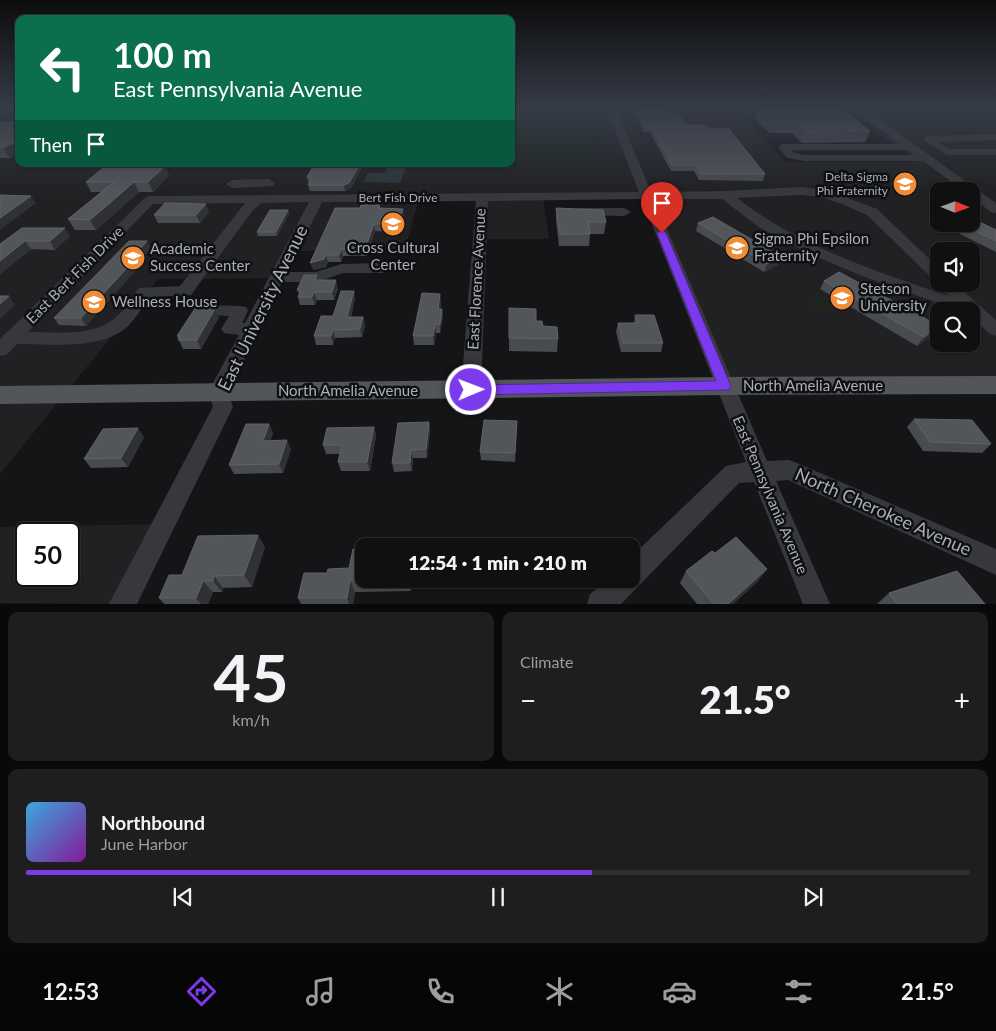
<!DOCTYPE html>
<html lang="en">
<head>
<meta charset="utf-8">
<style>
  body { margin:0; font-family:Lato,sans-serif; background:#1e1e1f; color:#f1f3f6; height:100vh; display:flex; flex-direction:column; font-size:19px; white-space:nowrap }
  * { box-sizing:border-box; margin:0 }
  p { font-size:16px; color:#9c9d9f }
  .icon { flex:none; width:28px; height:28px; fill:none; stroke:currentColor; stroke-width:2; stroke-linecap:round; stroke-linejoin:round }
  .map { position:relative; height:604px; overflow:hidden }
  .drawer { display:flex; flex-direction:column; gap:8px; padding:8px; background:#090909; flex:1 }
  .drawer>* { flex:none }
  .hud { position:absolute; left:15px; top:15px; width:500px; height:152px; border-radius:10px; box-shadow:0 1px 4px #0004,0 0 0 1px #303031; background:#0b6e4f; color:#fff; overflow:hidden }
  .needle { width:32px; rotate:91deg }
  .tools { position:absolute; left:930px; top:182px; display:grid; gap:10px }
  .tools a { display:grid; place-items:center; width:50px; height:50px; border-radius:10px; background:#101011; box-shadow:0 1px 4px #0004,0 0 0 1px #303031; font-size:25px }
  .speed { position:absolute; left:15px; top:522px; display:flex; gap:10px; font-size:25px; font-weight:700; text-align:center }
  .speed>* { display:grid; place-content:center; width:65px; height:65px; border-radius:50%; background:#101011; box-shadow:0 1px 4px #0004,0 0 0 1px #303031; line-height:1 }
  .speed .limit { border:2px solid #111; border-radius:8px; background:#fff; color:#111 }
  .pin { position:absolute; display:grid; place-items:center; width:42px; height:42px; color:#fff; margin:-51px -21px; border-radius:50% 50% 50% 0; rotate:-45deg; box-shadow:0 0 5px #0007 }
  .pin .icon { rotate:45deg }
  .me { position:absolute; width:55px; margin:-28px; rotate:89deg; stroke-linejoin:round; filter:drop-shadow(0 0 4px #0008) }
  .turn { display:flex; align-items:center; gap:18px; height:105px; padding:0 15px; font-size:22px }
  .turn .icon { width:65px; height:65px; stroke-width:2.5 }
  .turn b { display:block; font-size:35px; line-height:42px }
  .then { display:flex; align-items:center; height:48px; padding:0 15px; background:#0003; gap:10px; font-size:19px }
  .big { font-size:38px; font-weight:800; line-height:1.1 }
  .drawer .card { flex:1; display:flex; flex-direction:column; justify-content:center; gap:8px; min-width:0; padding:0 18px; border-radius:10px; background:#1e1e1f }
  .drawer .dial { align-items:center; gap:0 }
  .dial b { font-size:65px; line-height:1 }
  .song { display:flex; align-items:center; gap:15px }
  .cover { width:60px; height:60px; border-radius:8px; background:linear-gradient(135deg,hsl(200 70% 55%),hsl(290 70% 35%)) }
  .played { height:5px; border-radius:2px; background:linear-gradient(90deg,#7c3aed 60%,#303031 60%) }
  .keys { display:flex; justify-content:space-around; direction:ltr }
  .heat { display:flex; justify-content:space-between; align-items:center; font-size:28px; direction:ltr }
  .drawer .tiles { flex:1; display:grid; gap:8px; grid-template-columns:1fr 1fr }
  .card:last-child { grid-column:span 2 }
  .trip { position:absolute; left:355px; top:538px; width:285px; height:50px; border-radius:10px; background:#101011; box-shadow:0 1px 4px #0004,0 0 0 1px #303031; font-weight:800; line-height:50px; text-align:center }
  .menu { display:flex; height:80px; justify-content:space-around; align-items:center; background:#060607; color:#9c9d9f }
  .menu .icon { width:35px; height:35px }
  .menu .on { color:#7c3aed }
  .menu b { font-size:22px; color:#f1f3f6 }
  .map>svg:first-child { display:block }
  .built { fill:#212124; fill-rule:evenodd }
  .green { fill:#1d251d }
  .water { fill:#2b373a }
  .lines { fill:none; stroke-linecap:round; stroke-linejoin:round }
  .minor { fill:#36383c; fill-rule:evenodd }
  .major { fill:#52565b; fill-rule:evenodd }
  .wall { fill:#484b4f }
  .shaded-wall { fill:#2f3134 }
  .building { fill:#52555a; stroke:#606369 }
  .route { fill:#7c3aed; stroke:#51269a }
  .labels { text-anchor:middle; stroke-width:5; stroke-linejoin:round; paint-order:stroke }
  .far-poi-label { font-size:12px; fill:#a7afb7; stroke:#101012; text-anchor:end }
  .far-street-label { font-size:12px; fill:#a7afb7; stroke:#101012 }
  .poi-label { font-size:15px; fill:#a7afb7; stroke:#101012; text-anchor:start }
  .street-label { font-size:15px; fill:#a7afb7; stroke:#101012 }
  .near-street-label { font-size:18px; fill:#a7afb7; stroke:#101012 }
</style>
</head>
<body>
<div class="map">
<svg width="996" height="604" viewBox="0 0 996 604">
  <rect width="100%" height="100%" fill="#151517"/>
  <path class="built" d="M0,108H19V164H511V108H736L786,162H917L844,108H852L925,162L934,164L996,209V384L724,386L647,197L543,198L549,239H480L482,198H419L405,250L290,251L276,278L158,279L0,474ZM939,191H971V224H939ZM939,251H971V284H939ZM939,311H971V344H939Z
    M987,108L996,113V205L864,110Z
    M163,524L122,604L0,603V527ZM26,534H69V576H26Z"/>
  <path class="green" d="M511,116H591L603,155L511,154Z
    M817,294L835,305L823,311L805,301Z"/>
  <path class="water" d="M388,167L406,168L400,183L363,182L368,173H385Z"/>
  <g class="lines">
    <path class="minor" d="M511,108H616L651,192L725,191L801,187L827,190L877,209L939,268V282L934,280L867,215L842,204L821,197L801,195L737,198C800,247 875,271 949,296L938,284H955L996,320V336L990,334L971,317V311H961L862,276L810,254L760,228L722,199H654L767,461L789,460L797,463L996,549V575L788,480L776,481L830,604H803L754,482L739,483L621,604H587L590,594L608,579H631V557L726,466L746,462L642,199L488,201L481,390L478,395L471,397L464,395L461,390L476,201L322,202L287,272H316L341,264L383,263L388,265L391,268L388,271L383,273H343L317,282H282L228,392L233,407L137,604H109L213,407L208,392L239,335L224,333L221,329L229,316L196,314L194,310L196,306L202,305L240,306L246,307L248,311L242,323H245L309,202L262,203L253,210L191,295L150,297C142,307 136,319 126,328C100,350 49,344 17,344L6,355L0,356V339L146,197L150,196L639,192L608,112L511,111ZM245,203L180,286L139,288C131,298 125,310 115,318C93,337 55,332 28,332L153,204Z
      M852,108H895L890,111H868L996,203V213L991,212L971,197V191H964L923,161H805L787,158L778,147L783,144H899ZM792,150H908L914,155H805L794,153Z
      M987,108H996V113Z
      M996,134V140L939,142L949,149H996V155H947L923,139L928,136Z
      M269,179L275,183L273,186L232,188L226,184L232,180Z
      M581,208H624L631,212L624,216L576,215L574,212Z"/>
    <path class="major" d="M996,376V394L724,395L0,404V386L724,377Z"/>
  </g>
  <path class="wall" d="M632,108H667L670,113L686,125L765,174L763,181L699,180L694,171H671L650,132H644Z
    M756,108H840L870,131L865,142L802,143L792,133H770L755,119L757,113L755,111Z
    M0,122L16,154L10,158H0Z
    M242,164H364L351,188L345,191H310L308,185L309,183L308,182L307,177L313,167H243Z
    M169,175L153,192H139L96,230H75L68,219L102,192H91L86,182Z
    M380,205V209L404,216L399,232L375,231L367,256H343L341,262H328L326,267L313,270L360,208Z
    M556,208L606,222L604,234H590L589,246H559L556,220Z
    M288,210L289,214L277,236H258L257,232Z
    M209,212L200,223H158L154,215Z
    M698,223L778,265L764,272L696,231Z
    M965,224H971L996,230V252L960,234Z
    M70,236L55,250L31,249L0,274V244Z
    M151,248L140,260L142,263L86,326L59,325L54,318Z
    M319,280L338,289L334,300H317L315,305H300L298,297L299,294L297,290Z
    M824,281L932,335L917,346L820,289Z
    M354,291L355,299L351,317H363L365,325L362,337L335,338L333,345H316L314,336L333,316Z
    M441,302L440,309H442L443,318L440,333H436L434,345H414L413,336Z
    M509,308L536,321L558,339L557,352L509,351Z
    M635,315L663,343L661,352H621L616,332L618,323H634Z
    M219,317L201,349H183L177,336Z
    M914,419L991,444L982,453L923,451L907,427Z
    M517,421L515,462L481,460L480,452Z
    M429,422L430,431L427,458H413L412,471L394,472L392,463Z
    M269,424L273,433L270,441L291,449L283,473L234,474L229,465Z
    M374,427L376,436L370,471H341L338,462L340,454H326L323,445Z
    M144,437L128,467L91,468L84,459Z
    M265,547L252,587L223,588L222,592H213L208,604H164L159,598L182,575Z
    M715,553L758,581L733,604H697L680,583L686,571Z
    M304,573L412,579L411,591L355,592L353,604H301L298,598Z
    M889,593L985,604H877Z"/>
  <path class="shaded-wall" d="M3,108H19L0,118V110Z
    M19,143V154H16L10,158L3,148L10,144Z
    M360,164H364L351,188L345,191L344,185Z
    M165,166L169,175L153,192L148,182Z
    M134,182L139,192L96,230L90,220Z
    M31,196L36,203L0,230V218Z
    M206,204L209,212L200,223L196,215Z
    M403,209L404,216L399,232L398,224Z
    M288,210L289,214L277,236L276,232Z
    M374,224L375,231L367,256L365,249Z
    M65,228L70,236L55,250L50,241Z
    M25,241L31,249L0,274V261Z
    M147,241L151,248L140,260L142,263L86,326L81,318L134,256Z
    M341,249L343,256L341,262L339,255Z
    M326,255L328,262L326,267L313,270L310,263Z
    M782,257L778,265L764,272L767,264Z
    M336,280L338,289L334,300L332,292Z
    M354,291L355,299L349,326L347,317Z
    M314,292L317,300L315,305L312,297Z
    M440,294L441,302L439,318L438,309Z
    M9,296L15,305L0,319V304Z
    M215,309L219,317L201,349L197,340Z
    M442,309L443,318L440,333V324Z
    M363,317L365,325L362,337L360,329Z
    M435,324L436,333L434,345L433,336Z
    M939,326L932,335L917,346L924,337Z
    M333,330L335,338L333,345L331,336Z
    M429,422L430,431L427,458L426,449Z
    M269,424L273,433L267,450L263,441Z
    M374,427L376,436L370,471L367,462Z
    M138,428L144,437L128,467L121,458Z
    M287,440L291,449L283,473L279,464Z
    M411,450L413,458L412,471L410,463Z
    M258,535L265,547L252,587L244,575Z
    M767,569L758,581L733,604H728Z
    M214,576L223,588L222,592L213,581Z
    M408,579H412L411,591L408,580Z
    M350,580L355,592L353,604H349L347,598Z
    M203,581L213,592L208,604H201L196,598Z"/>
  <path class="building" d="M636,108H667L670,113H678L686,125H704L711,129H729L765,174H701L695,165H672L651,126H645Z
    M759,108H840L870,131L807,132L796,122H774Z
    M0,122H19V143L10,144L3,148H0Z
    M315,164H360L349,183L344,185H308L312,178L307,177Z
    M165,166L148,182H134L90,220L68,219L114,182H86L103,168Z
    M0,195L31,196L0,218Z
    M165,203L206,204L196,215H154Z
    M361,205H380L378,208L403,209L398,224H374L365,249H341L339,255H326L324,259L310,263L335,208H360Z
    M556,208L603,210L606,222H588L590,234H560Z
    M270,210H288L276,232H257Z
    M713,217L782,257L767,264L698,223Z
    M971,218L996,230V241L965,226L966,224H971Z
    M22,228H65L50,241H25L0,261V244Z
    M129,241H147L134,256H138L81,318H54Z
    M839,272L939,326L924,337L824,281Z
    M304,275H317L315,280H336L332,292H314L312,297H298L301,290H297Z
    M341,291H354L347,317H363L360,329L333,330L331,336H314L321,316H333Z
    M422,293L440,294L438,309H442L440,324H435L433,336H413Z
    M0,296H9L0,304Z
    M196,307L215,309L197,340H178L180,336H177Z
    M509,308L536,309V321H542L543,326L557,327L558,339L509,338Z
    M635,315H654L663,343H623L618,323H638Z
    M914,419L972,420L991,444L930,442Z
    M484,420L517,421L515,453L480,452Z
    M429,422L426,449L411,450L410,463H392L398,423Z
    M246,424H269L263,441L287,440L279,464L229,465Z
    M374,427L367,462H338L342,445H323L327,428Z
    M138,428L121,458L84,459L103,429Z
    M258,535L244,575L214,576L213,581H203L196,598H159L169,575H182L198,536Z
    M736,537L767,569L728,604H714L686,571L712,551L715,553Z
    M353,549H364V579H408V580H350L347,598H298L304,573H327L328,569L349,568Z
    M957,571L985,604H897L889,593Z"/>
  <linearGradient id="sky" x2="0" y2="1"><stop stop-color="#0c0c0d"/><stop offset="0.56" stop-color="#353b47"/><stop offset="1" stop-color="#353b47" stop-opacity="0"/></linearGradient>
  <rect width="996" height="193" fill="url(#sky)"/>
  <path class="route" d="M662,230L666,233L731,386L729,390L471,395L466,394L464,390L466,386L471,385L716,381L657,233Z"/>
  <defs>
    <symbol id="university-disc" viewBox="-11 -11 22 22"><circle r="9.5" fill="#ef8c35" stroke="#101012"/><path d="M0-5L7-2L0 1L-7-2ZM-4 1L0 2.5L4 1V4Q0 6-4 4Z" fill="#fff"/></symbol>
  </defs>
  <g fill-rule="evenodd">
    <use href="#university-disc" x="891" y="170" width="28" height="28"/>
    <use href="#university-disc" x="379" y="210" width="28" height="28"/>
    <use href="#university-disc" x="723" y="234" width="28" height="28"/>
    <use href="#university-disc" x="119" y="244" width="28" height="28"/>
    <use href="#university-disc" x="828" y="284" width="28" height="28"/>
    <use href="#university-disc" x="80" y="288" width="28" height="28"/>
  </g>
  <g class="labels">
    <g class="far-poi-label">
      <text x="888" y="181">Delta Sigma<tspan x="888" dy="14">Phi Fraternity</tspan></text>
    </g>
    <g class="far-street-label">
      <text x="398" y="202">Bert Fish Drive</text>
    </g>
    <g class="poi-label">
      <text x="754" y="244">Sigma Phi Epsilon<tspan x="754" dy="17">Fraternity</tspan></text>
      <text x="393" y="253" text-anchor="middle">Cross Cultural<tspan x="393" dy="17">Center</tspan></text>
      <text x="150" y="254">Academic<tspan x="150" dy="17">Success Center</tspan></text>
      <text x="860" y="294">Stetson<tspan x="860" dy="17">University</tspan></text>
      <text x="112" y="307">Wellness House</text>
    </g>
    <g class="street-label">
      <text transform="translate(75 275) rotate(-45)" y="5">East Bert Fish Drive</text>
      <text transform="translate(477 279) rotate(-87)" y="5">East Florence Avenue</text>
      <text x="813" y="391">North Amelia Avenue</text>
      <text x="348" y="396">North Amelia Avenue</text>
      <text transform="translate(770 495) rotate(67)" y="5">East Pennsylvania Avenue</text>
    </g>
    <g class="near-street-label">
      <text transform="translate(263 308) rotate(-64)" y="6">East University Avenue</text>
      <text transform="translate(883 512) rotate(24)" y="6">North Cherokee Avenue</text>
    </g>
  </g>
</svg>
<div class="tools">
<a><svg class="needle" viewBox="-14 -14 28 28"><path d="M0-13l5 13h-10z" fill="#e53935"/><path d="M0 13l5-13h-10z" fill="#9c9d9f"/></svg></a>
<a><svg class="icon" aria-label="sound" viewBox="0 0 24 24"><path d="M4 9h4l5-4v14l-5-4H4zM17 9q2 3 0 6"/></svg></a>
<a><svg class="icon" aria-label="search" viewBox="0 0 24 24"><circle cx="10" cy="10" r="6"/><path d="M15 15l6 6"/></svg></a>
</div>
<div class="speed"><div class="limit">50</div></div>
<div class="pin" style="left:662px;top:233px;background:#d93025"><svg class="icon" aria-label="arrive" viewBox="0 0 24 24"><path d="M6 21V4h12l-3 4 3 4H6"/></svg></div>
<svg class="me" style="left:471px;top:390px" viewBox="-20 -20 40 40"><circle r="17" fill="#7c3aed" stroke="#fff" stroke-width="3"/><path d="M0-11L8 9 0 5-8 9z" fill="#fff"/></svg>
<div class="trip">12:54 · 1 min · 210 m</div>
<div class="hud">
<div class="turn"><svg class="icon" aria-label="left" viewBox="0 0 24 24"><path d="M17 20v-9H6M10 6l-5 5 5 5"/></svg><div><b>100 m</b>East Pennsylvania Avenue</div></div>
<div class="then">Then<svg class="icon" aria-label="arrive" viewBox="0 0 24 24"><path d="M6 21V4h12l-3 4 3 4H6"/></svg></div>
</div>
</div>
<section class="drawer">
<div class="tiles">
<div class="card dial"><b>45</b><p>km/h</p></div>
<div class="card"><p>Climate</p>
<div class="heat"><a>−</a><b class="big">21.5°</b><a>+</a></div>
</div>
<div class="card">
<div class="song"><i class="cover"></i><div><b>Northbound</b><p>June Harbor</p></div></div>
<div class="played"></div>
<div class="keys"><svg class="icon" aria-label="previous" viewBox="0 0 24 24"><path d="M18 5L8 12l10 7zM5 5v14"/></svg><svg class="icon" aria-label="pause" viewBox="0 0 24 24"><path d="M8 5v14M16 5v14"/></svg><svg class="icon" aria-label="next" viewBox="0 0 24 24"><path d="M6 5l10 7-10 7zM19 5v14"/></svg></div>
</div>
</div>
</section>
<nav class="menu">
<b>12:53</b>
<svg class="icon on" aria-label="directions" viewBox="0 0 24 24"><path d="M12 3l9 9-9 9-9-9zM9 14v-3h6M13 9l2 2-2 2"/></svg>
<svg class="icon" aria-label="music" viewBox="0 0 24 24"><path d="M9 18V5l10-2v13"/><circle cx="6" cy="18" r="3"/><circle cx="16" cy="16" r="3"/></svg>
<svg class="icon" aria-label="phone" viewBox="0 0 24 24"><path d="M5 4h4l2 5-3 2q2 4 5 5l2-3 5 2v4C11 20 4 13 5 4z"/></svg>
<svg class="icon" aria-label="climate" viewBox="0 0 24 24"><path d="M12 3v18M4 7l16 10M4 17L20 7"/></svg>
<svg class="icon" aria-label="car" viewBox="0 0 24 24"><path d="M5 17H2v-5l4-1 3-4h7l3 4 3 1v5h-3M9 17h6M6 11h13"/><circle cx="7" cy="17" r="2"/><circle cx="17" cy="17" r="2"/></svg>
<svg class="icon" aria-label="filters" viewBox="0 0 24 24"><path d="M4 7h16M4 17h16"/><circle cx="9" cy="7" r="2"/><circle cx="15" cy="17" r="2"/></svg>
<b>21.5°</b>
</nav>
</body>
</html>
